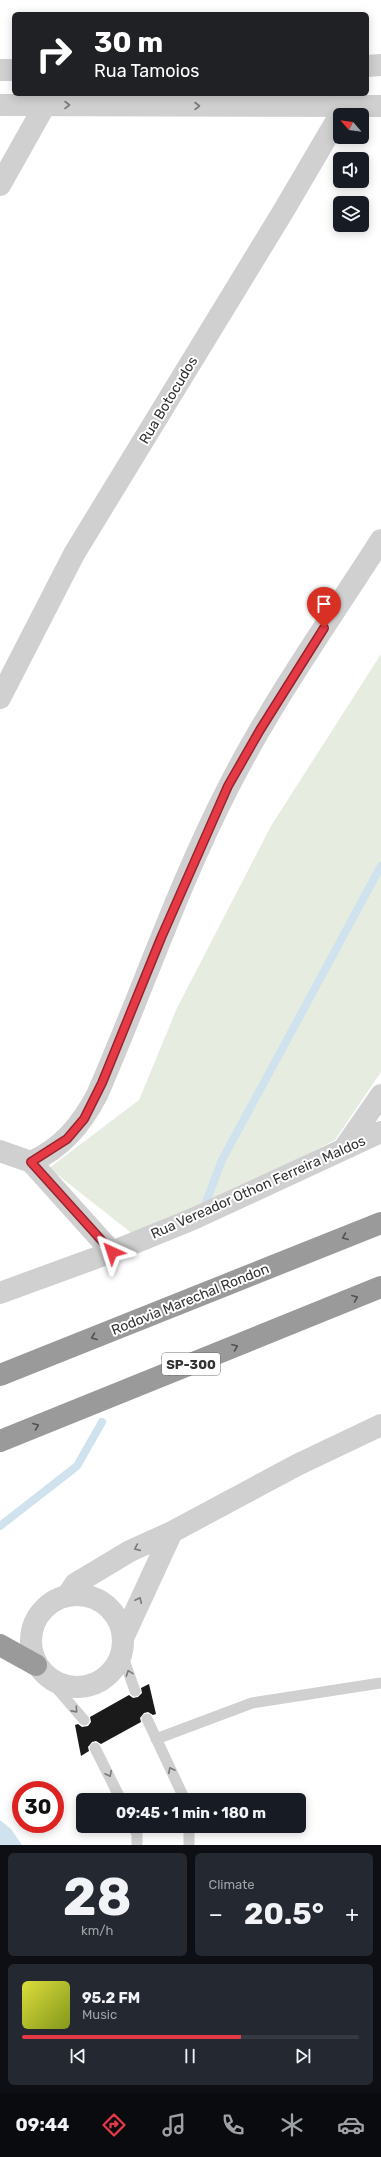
<!DOCTYPE html>
<html lang="en">
<head>
<meta charset="utf-8">
<style>
  body { margin:0; font-family:Rubik,sans-serif; background:#242831; color:#f1f3f6; height:100vh; display:flex; flex-direction:column; font-size:15px; white-space:nowrap }
  * { box-sizing:border-box; margin:0 }
  p { font-size:13px; color:#9ea1a6 }
  .icon { flex:none; width:22px; height:22px; fill:none; stroke:currentColor; stroke-width:2; stroke-linecap:round; stroke-linejoin:round }
  .map { position:relative; height:1845px; overflow:hidden }
  .drawer { display:flex; flex-direction:column; gap:8px; padding:8px; background:#0d0f14; flex:1 }
  .drawer>* { flex:none }
  .hud { position:absolute; left:12px; top:12px; width:357px; height:84px; border-radius:6px; box-shadow:0 2px 10px #0003; background:#202124; color:#fff; overflow:hidden }
  .needle { width:26px; rotate:298deg }
  .buttons { position:absolute; left:333px; top:108px; display:grid; gap:8px }
  .buttons a { display:grid; place-items:center; width:36px; height:36px; border-radius:6px; background:#171b24; box-shadow:0 2px 10px #0003; font-size:20px }
  .speed { position:absolute; left:12px; top:1781px; display:flex; gap:8px; font-size:20px; font-weight:700; text-align:center }
  .speed>* { display:grid; place-content:center; width:52px; height:52px; border-radius:50%; background:#171b24; box-shadow:0 2px 10px #0003; line-height:1 }
  .speed .limit { border:6px solid #d22; background:#fff; color:#111 }
  .pin { position:absolute; display:grid; place-items:center; width:34px; height:34px; color:#fff; margin:-41px -17px; border-radius:50% 50% 50% 0; rotate:-45deg; box-shadow:0 0 4px #0007 }
  .pin .icon { rotate:45deg }
  .me { position:absolute; width:44px; margin:-22px; rotate:318deg; stroke-linejoin:round; filter:drop-shadow(0 0 3px #0008) }
  .turn { display:flex; align-items:center; gap:14px; height:84px; padding:0 16px; font-size:18px }
  .turn .icon { width:52px; height:52px; stroke-width:2.5 }
  .turn b { display:block; font-size:28px; line-height:34px }
  .big { font-size:30px; font-weight:700; line-height:1.1 }
  .drawer .widget { flex:1; display:flex; flex-direction:column; justify-content:center; gap:6px; min-width:0; padding:0 14px; border-radius:6px; background:#242831 }
  .drawer .dial { align-items:center; gap:0 }
  .dial b { font-size:52px; line-height:1 }
  .song { display:flex; align-items:center; gap:12px }
  .cover { width:48px; height:48px; border-radius:6px; background:linear-gradient(135deg,hsl(60 70% 55%),hsl(70 70% 35%)) }
  .played { height:4px; border-radius:2px; background:linear-gradient(90deg,#e63946 65%,#363941 65%) }
  .keys { display:flex; justify-content:space-around; direction:ltr }
  .heat { display:flex; justify-content:space-between; align-items:center; font-size:22px; direction:ltr }
  .drawer .tiles { flex:1; display:grid; gap:8px; grid-template-columns:1fr 1fr }
  .widget:last-child { grid-column:span 2 }
  .trip { position:absolute; left:76px; top:1793px; width:230px; height:40px; border-radius:6px; background:#171b24; box-shadow:0 2px 10px #0003; font-weight:700; line-height:40px; text-align:center }
  .dock { display:flex; height:64px; justify-content:space-around; align-items:center; background:#090b0e; color:#9ea1a6 }
  .dock .icon { width:28px; height:28px }
  .dock .selected { color:#e63946 }
  .dock b { font-size:18px; color:#f1f3f6 }
  .map>svg:first-child { display:block }
  .green { fill:#e6ecdf }
  .water { fill:#cfe2ee }
  .lines { fill:none; stroke-linecap:round; stroke-linejoin:round }
  .stream { stroke:#cfe2ee; stroke-width:8 }
  .building { fill:#1a1a1a }
  .service { stroke:#d0d0d0; stroke-width:11 }
  .minor { stroke:#d0d0d0; stroke-width:22 }
  .tertiary { stroke:#d0d0d0; stroke-width:22 }
  .motorway { stroke:#9a9a9a; stroke-width:22 }
  .oneway { stroke:#7a7a7a }
  .oneway2 { stroke:#525252 }
  .route-casing { stroke:#96252e; stroke-width:10 }
  .route { stroke:#e63946; stroke-width:7 }
  .labels { text-anchor:middle; stroke-width:4; stroke-linejoin:round; paint-order:stroke }
  .shield { fill:#fff; stroke:#707070; stroke-width:1 }
  .shield-label { font-size:13px; font-weight:bold; fill:#333 }
  .street-label { font-size:14px; fill:#333; stroke:#fff }
</style>
</head>
<body>
<div class="map">
<svg width="381" height="1845" viewBox="0 0 381 1845">
  <rect width="100%" height="100%" fill="#fff"/>
  <path class="green" d="M381,654V1072L335,1140L139,1239L49,1168L139,1100L177,1008L271,826Z"/>
  <path class="water" d="M0,1820L11,1829L22,1845H0Z"/>
  <g class="lines">
    <path class="stream" d="M206,1202L222,1160L381,866
      M0,1526L77,1466L102,1422"/>
  </g>
  <path class="building" d="M149,1684L156,1714L153,1715L148,1712L144,1713L140,1718L141,1722L101,1744L96,1741L92,1742L88,1747L89,1751L81,1756L75,1725L78,1724L82,1727L88,1726L91,1722L90,1717L129,1695L133,1698L138,1697L142,1693L141,1688Z"/>
  <g class="lines">
    <path class="service" d="M122,1654L135,1691
      M48,1678L84,1720
      M147,1719L185,1800
      M156,1739L252,1703L381,1683
      M95,1748L121,1800
      M133,1826L137,1834V1845
      M189,1826V1845"/>
    <path class="minor" d="M0,185L45,105
      M0,698L74,554L284,210L345,106
      M345,1147L381,1095
      M0,1151L31,1162L112,1252
      M31,1162C62,1148 81,1125 97,1095C142,992 178,885 229,786C273,700 329,621 381,540
      M0,1293L112,1252L193,1219L381,1132
      M31 1641a46 46 0 1 1 92 0a46 46 0 1 1-92 0Z
      M67,1596L75,1584L130,1551L172,1532L297,1465L381,1425
      M124,1636L172,1532"/>
    <path class="tertiary" d="M367,66L381,65
      M0,70H14
      M0,105L381,106"/>
    <path class="motorway" d="M0,1375L381,1223
      M0,1441L381,1287
      M0,1645L36,1665"/>
  </g>
  <defs><path id="oneway-chevron" d="M-2-3.5L2.5 0L-2 3.5" fill="none" stroke-width="1.6" stroke-linecap="round" stroke-linejoin="round"/></defs>
  <g class="oneway">
    <use href="#oneway-chevron" transform="translate(67 105)"/>
    <use href="#oneway-chevron" transform="translate(197 106)"/>
    <use href="#oneway-chevron" transform="translate(137 1548) rotate(156)"/>
    <use href="#oneway-chevron" transform="translate(139 1600) rotate(-65)"/>
    <use href="#oneway-chevron" transform="translate(129 1673) rotate(-110)"/>
    <use href="#oneway-chevron" transform="translate(75 1710) rotate(48)"/>
    <use href="#oneway-chevron" transform="translate(171 1770) rotate(-116)"/>
    <use href="#oneway-chevron" transform="translate(109 1774) rotate(64)"/>
  </g>
  <g class="oneway2">
    <use href="#oneway-chevron" transform="translate(345 1237) rotate(158)"/>
    <use href="#oneway-chevron" transform="translate(355 1298) rotate(-22)"/>
    <use href="#oneway-chevron" transform="translate(94 1337) rotate(158)"/>
    <use href="#oneway-chevron" transform="translate(235 1347) rotate(-22)"/>
    <use href="#oneway-chevron" transform="translate(36 1426) rotate(-22)"/>
  </g>
  <g class="lines">
    <defs>
      <path id="route" d="M112,1252L31,1162L67,1139L84,1119L102,1083L161,938L228,786L260,730L324,628"/>
    </defs>
    <use href="#route" class="route-casing"/>
    <use href="#route" class="route"/>
  </g>
  <g class="labels">
    <rect class="shield" x="162" y="1353" width="58" height="22" rx="3"/>
    <g class="shield-label">
      <text x="191" y="1369">SP-300</text>
    </g>
    <g class="street-label">
      <text transform="translate(168 400) rotate(-59)" y="5">Rua Botocudos</text>
      <text transform="translate(258 1187) rotate(-24)" y="5">Rua Vereador Othon Ferreira Maldos</text>
      <text transform="translate(190 1299) rotate(-22)" y="5">Rodovia Marechal Rondon</text>
    </g>
  </g>
</svg>
<div class="buttons">
<a><svg class="needle" viewBox="-14 -14 28 28"><path d="M0-13l5 13h-10z" fill="#e53935"/><path d="M0 13l5-13h-10z" fill="#9ea1a6"/></svg></a>
<a><svg class="icon" aria-label="sound" viewBox="0 0 24 24"><path d="M4 9h4l5-4v14l-5-4H4zM17 9q2 3 0 6"/></svg></a>
<a><svg class="icon" aria-label="layers" viewBox="0 0 24 24"><path d="M12 4l9 5-9 5-9-5zM3 14l9 5 9-5"/></svg></a>
</div>
<div class="speed"><div class="limit">30</div></div>
<div class="pin" style="left:324px;top:628px;background:#d93025"><svg class="icon" aria-label="arrive" viewBox="0 0 24 24"><path d="M6 21V4h12l-3 4 3 4H6"/></svg></div>
<svg class="me" style="left:112px;top:1252px" viewBox="-20 -20 40 40"><path d="M0-17L14 15 0 8-14 15z" fill="#e63946" stroke="#fff" stroke-width="4"/></svg>
<div class="trip">09:45 · 1 min · 180 m</div>
<div class="hud">
<div class="turn"><svg class="icon" aria-label="right" viewBox="0 0 24 24"><path d="M7 20v-9h11M14 6l5 5-5 5"/></svg><div><b>30 m</b>Rua Tamoios</div></div>
</div>
</div>
<section class="drawer">
<div class="tiles">
<div class="widget dial"><b>28</b><p>km/h</p></div>
<div class="widget"><p>Climate</p>
<div class="heat"><a>−</a><b class="big">20.5°</b><a>+</a></div>
</div>
<div class="widget">
<div class="song"><i class="cover"></i><div><b>95.2 FM</b><p>Music</p></div></div>
<div class="played"></div>
<div class="keys"><svg class="icon" aria-label="previous" viewBox="0 0 24 24"><path d="M18 5L8 12l10 7zM5 5v14"/></svg><svg class="icon" aria-label="pause" viewBox="0 0 24 24"><path d="M8 5v14M16 5v14"/></svg><svg class="icon" aria-label="next" viewBox="0 0 24 24"><path d="M6 5l10 7-10 7zM19 5v14"/></svg></div>
</div>
</div>
</section>
<nav class="dock">
<b>09:44</b>
<svg class="icon selected" aria-label="directions" viewBox="0 0 24 24"><path d="M12 3l9 9-9 9-9-9zM9 14v-3h6M13 9l2 2-2 2"/></svg>
<svg class="icon" aria-label="music" viewBox="0 0 24 24"><path d="M9 18V5l10-2v13"/><circle cx="6" cy="18" r="3"/><circle cx="16" cy="16" r="3"/></svg>
<svg class="icon" aria-label="phone" viewBox="0 0 24 24"><path d="M5 4h4l2 5-3 2q2 4 5 5l2-3 5 2v4C11 20 4 13 5 4z"/></svg>
<svg class="icon" aria-label="climate" viewBox="0 0 24 24"><path d="M12 3v18M4 7l16 10M4 17L20 7"/></svg>
<svg class="icon" aria-label="car" viewBox="0 0 24 24"><path d="M5 17H2v-5l4-1 3-4h7l3 4 3 1v5h-3M9 17h6M6 11h13"/><circle cx="7" cy="17" r="2"/><circle cx="17" cy="17" r="2"/></svg>
</nav>
</body>
</html>
